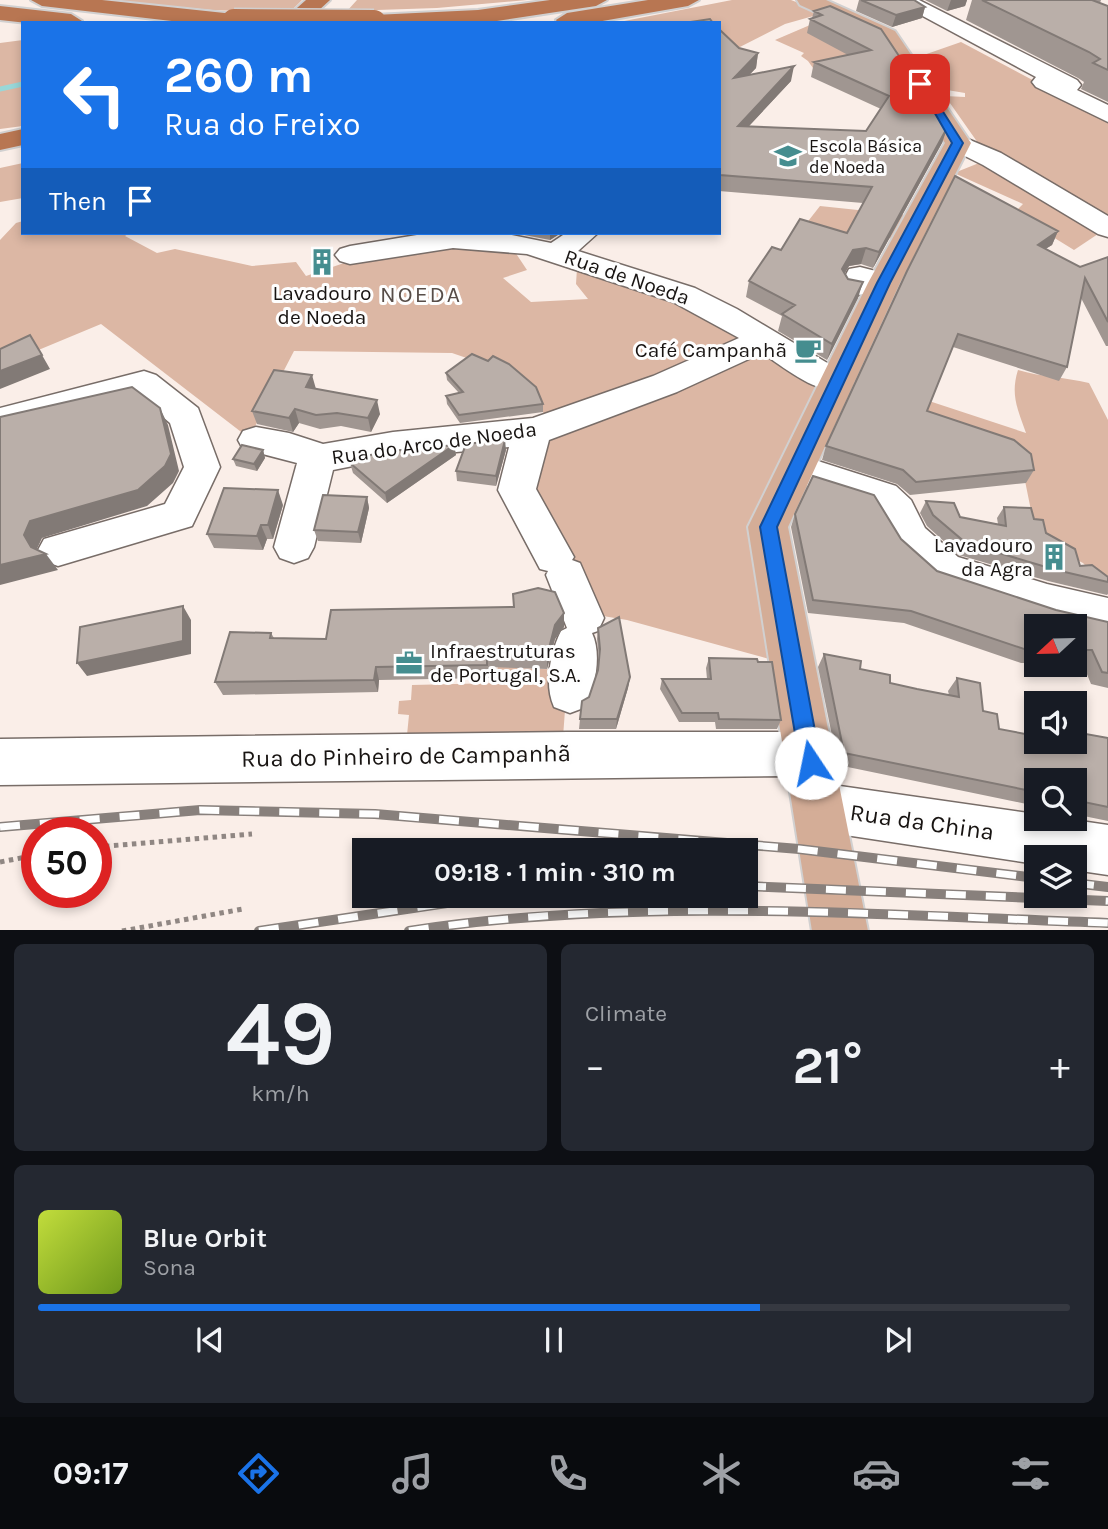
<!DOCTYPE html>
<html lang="en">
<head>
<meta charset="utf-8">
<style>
  body { margin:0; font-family:Karla,sans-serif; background:#242831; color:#f1f3f6; height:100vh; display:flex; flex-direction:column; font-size:26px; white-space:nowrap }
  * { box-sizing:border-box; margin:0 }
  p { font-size:23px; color:#9ea1a6 }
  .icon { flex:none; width:38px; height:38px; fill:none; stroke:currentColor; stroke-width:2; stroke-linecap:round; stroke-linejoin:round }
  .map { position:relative; height:930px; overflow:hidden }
  .sheet { display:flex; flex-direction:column; gap:14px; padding:14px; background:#0d0f14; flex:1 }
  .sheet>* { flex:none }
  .banner { position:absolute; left:21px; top:21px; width:700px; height:214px; border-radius:0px; box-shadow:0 4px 10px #0003; background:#1a73e8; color:#fff; overflow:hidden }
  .needle { width:46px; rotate:248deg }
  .buttons { position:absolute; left:1024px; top:614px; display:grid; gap:14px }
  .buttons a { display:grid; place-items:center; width:63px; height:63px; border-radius:0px; background:#171b24; box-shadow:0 4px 10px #0003; font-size:35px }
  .speed { position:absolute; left:21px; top:817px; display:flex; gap:14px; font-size:35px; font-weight:700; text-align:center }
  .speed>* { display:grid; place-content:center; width:91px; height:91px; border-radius:50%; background:#171b24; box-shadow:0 4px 10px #0003; line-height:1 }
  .speed .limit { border:10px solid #d22; background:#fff; color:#111 }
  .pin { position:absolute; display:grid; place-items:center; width:60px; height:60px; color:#fff; margin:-30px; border-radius:14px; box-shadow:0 4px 10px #0006 }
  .me { position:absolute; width:77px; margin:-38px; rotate:349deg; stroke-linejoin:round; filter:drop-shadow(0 0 5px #0008) }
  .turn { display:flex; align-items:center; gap:24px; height:147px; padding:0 28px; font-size:32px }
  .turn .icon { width:91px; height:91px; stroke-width:2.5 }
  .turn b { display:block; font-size:49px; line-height:60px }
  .then { display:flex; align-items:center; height:66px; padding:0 28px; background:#0003; gap:14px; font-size:26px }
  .big { font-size:52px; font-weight:700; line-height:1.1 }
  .sheet .widget { flex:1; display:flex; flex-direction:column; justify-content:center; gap:10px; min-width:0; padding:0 24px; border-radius:10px; background:#242831 }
  .sheet .dial { align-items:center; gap:0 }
  .dial b { font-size:91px; line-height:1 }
  .song { display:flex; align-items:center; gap:21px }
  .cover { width:84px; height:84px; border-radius:10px; background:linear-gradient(135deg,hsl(70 70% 55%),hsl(80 70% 35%)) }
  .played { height:7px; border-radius:4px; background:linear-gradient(90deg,#1a73e8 70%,#363941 70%) }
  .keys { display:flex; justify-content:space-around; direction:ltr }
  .heat { display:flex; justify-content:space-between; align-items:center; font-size:38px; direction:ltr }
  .sheet .tiles { flex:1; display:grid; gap:14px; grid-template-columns:1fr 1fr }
  .widget:last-child { grid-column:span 2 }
  .trip { position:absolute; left:352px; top:838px; width:406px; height:70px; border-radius:0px; background:#171b24; box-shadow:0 4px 10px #0003; font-weight:700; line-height:70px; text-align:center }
  .tab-bar { display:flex; height:112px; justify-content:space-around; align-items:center; background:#090b0e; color:#9ea1a6 }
  .tab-bar .icon { width:49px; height:49px }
  .tab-bar .on { color:#1a73e8 }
  .tab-bar b { font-size:32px; color:#f1f3f6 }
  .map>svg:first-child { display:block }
  .green { fill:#dcb7a4 }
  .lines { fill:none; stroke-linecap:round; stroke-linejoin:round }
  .stream { stroke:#98d7d8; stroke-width:5 }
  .minor-casing { stroke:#786d68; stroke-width:3 }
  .major-casing { stroke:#d1d0d0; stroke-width:4 }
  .highway-casing { stroke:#d1d0d0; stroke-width:4 }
  .path { stroke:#908783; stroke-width:5; stroke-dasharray:4.5 4.5; stroke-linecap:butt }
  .minor { fill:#fff; fill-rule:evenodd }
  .major { fill:#d4ad97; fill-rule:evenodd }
  .highway { fill:#b87652; fill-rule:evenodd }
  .rail-casing { stroke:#88807c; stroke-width:10 }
  .rail { stroke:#fefefe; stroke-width:7; stroke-dasharray:20; stroke-linecap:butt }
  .highway-bridge-casing { stroke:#d1d0d0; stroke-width:27; stroke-linecap:butt }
  .highway-bridge { stroke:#b87652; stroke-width:24 }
  .wall { fill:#a09691 }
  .shaded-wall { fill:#827a76 }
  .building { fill:#baafa9; stroke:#827a76; stroke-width:2 }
  .route { fill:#1a73e8; stroke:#114b97; stroke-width:2 }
  .labels { text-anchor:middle; stroke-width:6; stroke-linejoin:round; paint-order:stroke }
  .far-poi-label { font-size:18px; fill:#181412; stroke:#fefefe; text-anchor:start }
  .street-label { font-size:21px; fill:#181412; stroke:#fefefe }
  .poi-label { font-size:21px; fill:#181412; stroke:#fefefe; text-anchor:end }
  .neighbourhood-label { font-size:23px; letter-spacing:2px; fill:#574d48; stroke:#fefefe }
  .near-street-label { font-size:24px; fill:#181412; stroke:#fefefe }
</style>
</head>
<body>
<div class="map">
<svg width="1108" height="931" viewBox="0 0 1108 931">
  <rect width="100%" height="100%" fill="#faeee8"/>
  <path class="green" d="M101,0H302L289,13L212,10Z
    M357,0H527L437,8L347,11Z
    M732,0H791L824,13L785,24L730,52L719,42V23H614Z
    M810,25L866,62L818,75L808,61L801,56L804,53L775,40Z
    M23,40V126L0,129V43Z
    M961,42L1108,120V236L1101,232L1074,250L1014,213L1023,204L954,173L999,155L978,143L945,96L965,97V93L941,89L918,57Z
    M23,163V198L0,202V168Z
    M820,206L905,215L892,239L854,228L843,247L798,234Z
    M23,221V233H129L125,236L157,253L175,249L252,266L296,262L306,276L347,262L447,241L513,249L527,270L503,278L531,302L588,299L576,284L577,268L708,311L744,342L546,420L535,390L490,366L452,353L294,351L249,438L101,324L0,366V240L16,223Z
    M764,346L821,382L749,525L773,660L627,620L591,614L553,539L530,476L546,432Z
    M1018,370C1041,377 1064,377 1089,383L1108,420V584L1105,586L1083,563L1037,540L1022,466L1007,453L844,399L853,376L1026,433C1018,410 1010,395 1018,370Z
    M498,659L516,668L568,670L563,737L407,735L409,715L398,714L399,701L411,700L412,685L497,683Z"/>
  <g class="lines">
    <path class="stream" d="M0,89L23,84"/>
    <defs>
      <path id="minor" d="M893,0H919L1077,80L1081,85L1077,90L1108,105V122L1036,87L1032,82L1036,77Z
        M958,135L1001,153L1108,216V237L1098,234L983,165L949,148L945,143L949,138Z
        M429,233H502L551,243L566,233H598L578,251L695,288L737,309L834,367L850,373L855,381L850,389C819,398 787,369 762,353L677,392L549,440L536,489L574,557L572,560L580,563L604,618L598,631L592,633C602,654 595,687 586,707L570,713L554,707C544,685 550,653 561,631L567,628L546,575L548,571L540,569L498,490L509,447L393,458L333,470L314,547L308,558L294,563L280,558L274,547L297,463L243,449L238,440L243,431L256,427L289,433L323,444L393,432L533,418L653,376L739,338L673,302L527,254L453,248L350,264L340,261L335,255L340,249L350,246Z
        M860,267L895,276L899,283L895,290L884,293L869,288L866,293L855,296L844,293L840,286L849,269Z
        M144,371L156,375L198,408L220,467L192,526L58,566L44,561L38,550L44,539L165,504L184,467L170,423L138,396L0,434V408Z
        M796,454L896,486L911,500L925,528L958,557L1047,584L1108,598V634L1047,620L931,581L897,550L882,521L870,506L783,478L778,468L783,458Z
        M568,732H783L828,747L835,763L828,779L811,786L783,776L0,785V739Z
        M819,783L1036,814V819H1067L1108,825V875L1074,870V858H1036V864L819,831L802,824L795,807L802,790Z"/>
      <path id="major" d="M797,0H826L895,31L971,143L900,283L788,527L868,931H812L748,527L868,283L945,143L879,41L800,5Z"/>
      <path id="highway" d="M31,0H102L234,14L245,21L189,23L42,6Z
        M306,0H330L305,23H280Z
        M550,0H607L596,6L484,23L363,22L374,15L478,10Z
        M648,0H699L688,6L591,23H558L556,20L567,13Z
        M0,6L71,14L82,21L27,23L0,20Z
        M23,129V145L0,150V134Z"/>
    </defs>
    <use href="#minor" class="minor-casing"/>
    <use href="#major" class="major-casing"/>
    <use href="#highway" class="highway-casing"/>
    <path class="path" d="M96,847L252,834
      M0,862L37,855
      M122,931L243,909"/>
    <use href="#minor" class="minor"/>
    <use href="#major" class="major"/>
    <use href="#highway" class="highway"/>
    <defs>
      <path id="rail" d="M0,827L200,810L375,814L799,849L1036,878
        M1074,883L1108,887
        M746,886L1108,901
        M259,931L494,896
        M409,931C633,896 881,915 1108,923"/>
    </defs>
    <use href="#rail" class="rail-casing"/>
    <use href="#rail" class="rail"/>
    <defs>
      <path id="highway-bridge" d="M234,21L374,22"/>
    </defs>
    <use href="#highway-bridge" class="highway-bridge-casing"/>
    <use href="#highway-bridge" class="highway-bridge"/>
  </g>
  <path class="wall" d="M859,0H914L925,7L922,18L892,27L856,11Z
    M925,0H967L965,6L947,11Z
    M972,0H1101L1100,3L1108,6V102L1081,89L1084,82L1078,78L966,20Z
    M830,6L947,128L942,143L873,268L861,264L849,266L845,273L858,298L827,360L778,331L782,316L746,297L749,281L781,250L847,233L863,203L719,191V29L739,48L758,53L756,68L749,75L791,81L749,126L866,131L881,109L811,77L814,62L848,55L807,33L810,19L812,18L814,11Z
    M1058,231L1052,245L1045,249L1080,267L1108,257V346H1106L1081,298L1067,367L1059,381L953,347L927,411L1034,470L1026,483L910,495L897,484L822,460L826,446Z
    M514,233H561L550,240Z
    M446,373L543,404V412L460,423L447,404L446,396L459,393L447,380Z
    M316,389L380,414L371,432L341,426L320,429L299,423L293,432L257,424L252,411Z
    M454,445L456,455L387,503L353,473L350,463Z
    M263,450L265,458L257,471L236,466L233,459Z
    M506,450L496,486L457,481L456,471Z
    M367,497L369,508L361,543L318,541L314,530Z
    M926,501L960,517L998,524L997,518L1004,507L1034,519L1046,533L1080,566L1108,577V594L1107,595L1048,581L959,555L927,526L920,513Z
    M283,505L273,539H267L263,550L214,548L207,534Z
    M795,514L901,539L937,571L1056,610L1108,622V688L1091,684L1082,662H1074V626H1036V663H1021L904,623L808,613L791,527Z
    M564,613V627L555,639L547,669L489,667V678L379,680L378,692L223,695L215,682L271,633L274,638L326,639Z
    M598,628L630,677L628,688L616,729H579L580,719L589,697L598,670L599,658L597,639Z
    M824,654L890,683L917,689L949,695L948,691L957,678L999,729L1036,742H1074L1080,733L1108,738V821L1074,814V780H1036V806L838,765L818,667Z
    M709,658L781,720L777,729H716L715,722H679L660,689L662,679H707L706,668Z"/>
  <path class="shaded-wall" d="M951,0H967L965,6L947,11Z
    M925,7L922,18L892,27L896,15Z
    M758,53L756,68L732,93L734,78Z
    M794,66L791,81L735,141L738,126Z
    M947,128L942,143L873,268L879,252Z
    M1058,231L1052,245L1031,258L1038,245Z
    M550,233H561L550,240Z
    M866,248L861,264L849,266L838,285L842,269L853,250Z
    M863,282L858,298L827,360L832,344Z
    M42,355L50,369L0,389V371Z
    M312,375L316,389L306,387Z
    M377,400L380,414L371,432L368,418Z
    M160,408L168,425L179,471L173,483L147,506L42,538L36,551L46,554L58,570L0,585V565L24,535L30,521Z
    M295,409L299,423L293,432L289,418Z
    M505,440L506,450L496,486V476Z
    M454,445L456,455L387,503L385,493Z
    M263,450L265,458L257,471L254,464Z
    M278,490L283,505L273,539L268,525Z
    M367,497L369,508L361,543L358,532Z
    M261,525L267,539L263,550L257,536Z
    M183,606L191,620V654L87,676L77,663Z
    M564,613V627L555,639L547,669V656L555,625Z
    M376,667L379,680L378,692L374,680Z
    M630,677L628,688L616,729L617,719Z"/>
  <path class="building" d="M861,0H914L925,7L896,15Z
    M982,0H1092L1108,6V70L1093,63L1100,59L1089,52Z
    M830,6L881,29L947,128L879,252L866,248L853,250L842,269L848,279L863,282L832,344L782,314L795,305L749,281L772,247L781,250L800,219L847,233L872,187L720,175V91H719V29L739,48L758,53L734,78L794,66L738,126L866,131L889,96L814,62L871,50L810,19L822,15L814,11Z
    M710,19L713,23H684Z
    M955,176L1058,231L1038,245L1080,267L1108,257V322L1085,278L1067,367L958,334L927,411L1014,440L1031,454L1034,470L916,482L903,470L826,446L907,271Z
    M30,335L42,355L0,371V349Z
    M472,354L488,361L493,356L509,364L536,387L543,404L459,415L446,396L463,392L446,373Z
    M274,370L312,375L306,387L377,400L368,418L337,413L316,415L295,409L289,418L252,411Z
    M132,387L160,408L171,454L165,466L138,490L30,521L24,535L31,547L46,554L0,565V417Z
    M505,440L496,476L456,471L466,444Z
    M242,445L263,450L254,464L233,459Z
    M454,445L385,493L350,463L360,457L391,451Z
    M813,476L874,495L901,539L937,571L1056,610L1108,622V673L1102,672L1092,650H1074V626H1036V651H1030L911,611L813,600L795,514Z
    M224,488L278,490L268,525H261L257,536L207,534Z
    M323,495L367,497L358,532L314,530Z
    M926,501L954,503L960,517L1006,526L1004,507L1031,508L1034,519L1043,520L1046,533L1075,549L1080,566L1092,565L1108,577V582L1056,570L966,543L933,515Z
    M538,588L555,592L564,613L555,625L547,656L487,654V665L376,667L374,680L215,682L230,632L271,633L270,638L326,639L331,610L514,607L513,594Z
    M183,606V641L77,663L80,627Z
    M619,617L630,677L617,719H580L582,701L589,697L598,670L600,649L598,628Z
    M824,654L861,661L860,669L890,675V683L917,689L959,697L957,678L980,683L983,711L997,714L999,729L1036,736V742H1074V726H1079L1080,733L1108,738V807L1074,800V780H1036V792L844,753Z
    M709,658L757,659L758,662H772L781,720L719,719L718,713H682L662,679H711Z"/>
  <path class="route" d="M917,82H924L963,143L890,283L777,527L821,763L818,770L811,773L803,770L800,763L760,527L877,283L952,143Z"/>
  <defs>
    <symbol id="school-bare" viewBox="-9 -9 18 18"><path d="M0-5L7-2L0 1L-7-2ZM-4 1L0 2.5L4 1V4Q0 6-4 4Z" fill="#458d8f" stroke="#fefefe" stroke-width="2.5" paint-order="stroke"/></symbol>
    <symbol id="building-bare" viewBox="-9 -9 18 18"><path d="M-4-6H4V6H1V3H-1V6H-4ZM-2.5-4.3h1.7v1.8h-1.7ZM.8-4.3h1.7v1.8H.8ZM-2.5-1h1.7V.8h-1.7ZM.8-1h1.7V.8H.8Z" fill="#458d8f" stroke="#fefefe" stroke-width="2.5" paint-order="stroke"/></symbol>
    <symbol id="cafe-bare" viewBox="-9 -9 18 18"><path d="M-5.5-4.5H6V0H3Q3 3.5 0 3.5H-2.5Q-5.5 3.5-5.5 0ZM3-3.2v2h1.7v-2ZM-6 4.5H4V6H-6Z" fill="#458d8f" stroke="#fefefe" stroke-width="2.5" paint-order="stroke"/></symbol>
    <symbol id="office-bare" viewBox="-9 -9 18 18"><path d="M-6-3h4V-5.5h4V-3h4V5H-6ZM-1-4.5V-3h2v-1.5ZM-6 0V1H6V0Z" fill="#458d8f" stroke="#fefefe" stroke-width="2.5" paint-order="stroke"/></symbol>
  </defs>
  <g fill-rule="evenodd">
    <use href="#school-bare" x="769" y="137" width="38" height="38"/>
    <use href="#building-bare" x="303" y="243" width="38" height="38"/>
    <use href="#cafe-bare" x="789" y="331" width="38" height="38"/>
    <use href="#building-bare" x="1035" y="538" width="38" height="38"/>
    <use href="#office-bare" x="390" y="644" width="38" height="38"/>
  </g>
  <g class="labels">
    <g class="far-poi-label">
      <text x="809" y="152">Escola Básica<tspan x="809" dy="21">de Noeda</tspan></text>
    </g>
    <g class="street-label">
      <text transform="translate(627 277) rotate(19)" y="7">Rua de Noeda</text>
      <text transform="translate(434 443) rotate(-8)" y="7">Rua do Arco de Noeda</text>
    </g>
    <g class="poi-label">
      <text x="322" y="300" text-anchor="middle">Lavadouro<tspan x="322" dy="24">de Noeda</tspan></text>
      <text x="787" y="357">Café Campanhã</text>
      <text x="1033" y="552">Lavadouro<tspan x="1033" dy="24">da Agra</tspan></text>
      <text x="430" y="658" text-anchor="start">Infraestruturas<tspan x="430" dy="24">de Portugal, S.A.</tspan></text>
    </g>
    <g class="neighbourhood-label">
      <text x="421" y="302">NOEDA</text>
    </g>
    <g class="near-street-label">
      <text transform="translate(406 756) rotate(-1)" y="8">Rua do Pinheiro de Campanhã</text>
      <text transform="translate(922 822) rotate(8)" y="8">Rua da China</text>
    </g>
  </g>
</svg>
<div class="buttons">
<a><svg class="needle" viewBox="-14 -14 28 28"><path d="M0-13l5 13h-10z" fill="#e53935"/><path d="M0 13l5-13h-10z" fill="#9ea1a6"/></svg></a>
<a><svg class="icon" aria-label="sound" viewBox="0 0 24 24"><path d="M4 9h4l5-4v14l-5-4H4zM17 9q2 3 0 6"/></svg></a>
<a><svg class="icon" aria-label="search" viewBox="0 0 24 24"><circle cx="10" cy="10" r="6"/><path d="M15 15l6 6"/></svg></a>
<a><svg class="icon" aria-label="layers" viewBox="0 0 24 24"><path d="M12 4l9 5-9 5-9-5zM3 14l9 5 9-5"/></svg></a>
</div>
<div class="speed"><div class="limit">50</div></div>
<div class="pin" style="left:920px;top:84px;background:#d93025"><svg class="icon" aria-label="arrive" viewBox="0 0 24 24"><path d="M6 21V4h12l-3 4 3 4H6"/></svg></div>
<svg class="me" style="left:811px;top:763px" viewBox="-20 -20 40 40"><circle r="19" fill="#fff"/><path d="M0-13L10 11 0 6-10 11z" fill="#1a73e8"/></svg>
<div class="trip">09:18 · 1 min · 310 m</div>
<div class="banner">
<div class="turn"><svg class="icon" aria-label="left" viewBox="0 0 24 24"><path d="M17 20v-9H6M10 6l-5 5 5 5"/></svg><div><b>260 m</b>Rua do Freixo</div></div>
<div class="then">Then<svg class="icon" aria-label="arrive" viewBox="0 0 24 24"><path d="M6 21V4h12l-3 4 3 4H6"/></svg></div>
</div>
</div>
<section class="sheet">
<div class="tiles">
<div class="widget dial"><b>49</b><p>km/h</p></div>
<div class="widget"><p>Climate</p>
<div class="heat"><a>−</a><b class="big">21°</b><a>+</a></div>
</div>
<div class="widget">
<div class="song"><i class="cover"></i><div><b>Blue Orbit</b><p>Sona</p></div></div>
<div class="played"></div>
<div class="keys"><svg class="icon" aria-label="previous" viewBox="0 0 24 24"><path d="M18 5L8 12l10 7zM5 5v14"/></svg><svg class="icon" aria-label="pause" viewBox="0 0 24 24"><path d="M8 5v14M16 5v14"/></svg><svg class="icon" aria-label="next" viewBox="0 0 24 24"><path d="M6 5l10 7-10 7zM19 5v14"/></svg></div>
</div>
</div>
</section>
<nav class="tab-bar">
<b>09:17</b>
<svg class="icon on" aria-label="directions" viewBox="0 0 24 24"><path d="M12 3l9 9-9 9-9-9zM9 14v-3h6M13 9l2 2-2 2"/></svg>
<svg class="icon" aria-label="music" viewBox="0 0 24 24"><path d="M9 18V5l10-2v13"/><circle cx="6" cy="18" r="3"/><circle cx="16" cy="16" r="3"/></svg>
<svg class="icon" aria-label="phone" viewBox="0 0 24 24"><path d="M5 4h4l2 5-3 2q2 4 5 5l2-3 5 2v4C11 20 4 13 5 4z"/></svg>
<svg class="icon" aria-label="climate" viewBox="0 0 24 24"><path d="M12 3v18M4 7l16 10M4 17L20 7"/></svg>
<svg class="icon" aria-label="car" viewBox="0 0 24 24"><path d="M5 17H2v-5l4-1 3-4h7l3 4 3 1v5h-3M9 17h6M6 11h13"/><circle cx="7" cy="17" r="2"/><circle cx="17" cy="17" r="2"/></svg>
<svg class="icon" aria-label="filters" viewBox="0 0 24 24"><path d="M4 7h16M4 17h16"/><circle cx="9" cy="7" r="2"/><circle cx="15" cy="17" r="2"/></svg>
</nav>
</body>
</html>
